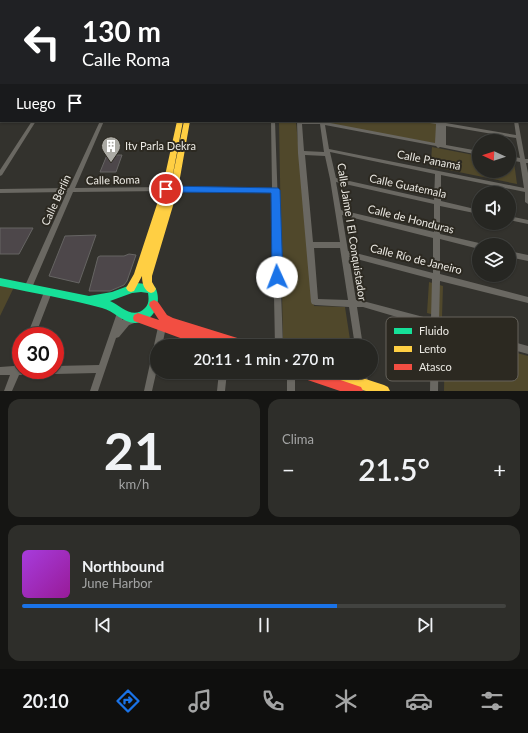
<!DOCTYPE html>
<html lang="es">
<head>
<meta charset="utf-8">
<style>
  body { margin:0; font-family:Lato,sans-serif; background:#2e2e2a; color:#f1f3f6; height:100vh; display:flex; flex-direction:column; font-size:15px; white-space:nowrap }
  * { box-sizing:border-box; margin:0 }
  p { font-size:13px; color:#a4a5a5 }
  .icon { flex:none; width:22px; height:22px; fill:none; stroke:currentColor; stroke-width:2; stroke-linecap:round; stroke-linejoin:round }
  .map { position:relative; height:391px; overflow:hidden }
  .sheet { display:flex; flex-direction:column; gap:8px; padding:8px; background:#151513; flex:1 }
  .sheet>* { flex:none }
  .top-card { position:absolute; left:0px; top:0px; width:528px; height:122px; box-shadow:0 1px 3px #0004,0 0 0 1px #424340; background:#202124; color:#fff; overflow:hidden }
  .needle { width:26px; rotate:273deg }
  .fabs { position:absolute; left:472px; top:134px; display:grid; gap:8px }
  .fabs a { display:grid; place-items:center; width:44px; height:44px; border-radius:50%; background:#262622; box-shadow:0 1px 3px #0004,0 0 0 1px #424340; font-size:20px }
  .speed { position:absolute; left:12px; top:327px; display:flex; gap:8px; font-size:20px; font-weight:700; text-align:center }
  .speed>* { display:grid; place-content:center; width:52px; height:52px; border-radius:50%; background:#262622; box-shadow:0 1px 3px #0004,0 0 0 1px #424340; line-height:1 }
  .speed .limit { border:6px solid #d22; background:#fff; color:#111 }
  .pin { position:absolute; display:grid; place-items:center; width:34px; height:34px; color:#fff; margin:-17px; border:2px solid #fff; border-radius:50%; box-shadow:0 1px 4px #0007 }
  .me { position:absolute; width:44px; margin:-22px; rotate:358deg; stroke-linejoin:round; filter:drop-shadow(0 0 3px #0008) }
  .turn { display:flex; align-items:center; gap:14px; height:84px; padding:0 16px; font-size:18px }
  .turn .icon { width:52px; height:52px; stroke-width:2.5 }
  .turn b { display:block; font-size:28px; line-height:34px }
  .then { display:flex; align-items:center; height:38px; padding:0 16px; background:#0003; gap:8px; font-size:15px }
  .big { font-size:30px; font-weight:600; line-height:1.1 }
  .sheet .tile { flex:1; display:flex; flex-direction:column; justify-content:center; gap:6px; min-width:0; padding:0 14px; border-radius:12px; background:#2e2e2a }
  .sheet .dial { align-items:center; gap:0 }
  .dial b { font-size:52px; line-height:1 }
  .song { display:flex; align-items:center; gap:12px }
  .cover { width:48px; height:48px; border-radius:6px; background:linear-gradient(135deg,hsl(280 70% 55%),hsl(300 70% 35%)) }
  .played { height:4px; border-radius:2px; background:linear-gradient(90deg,#1a73e8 65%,#424340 65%) }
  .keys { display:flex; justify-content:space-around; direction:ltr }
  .heat { display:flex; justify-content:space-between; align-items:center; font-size:22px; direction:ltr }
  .sheet .tiles { flex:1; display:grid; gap:8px; grid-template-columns:1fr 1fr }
  .tile:last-child { grid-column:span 2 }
  .trip { position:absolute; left:150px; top:339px; width:228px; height:40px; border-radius:20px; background:#262622; box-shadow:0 1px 3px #0004,0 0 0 1px #424340; font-weight:600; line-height:40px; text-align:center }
  .menu { display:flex; height:64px; justify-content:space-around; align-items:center; background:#0f0f0e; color:#a4a5a5 }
  .menu .icon { width:28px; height:28px }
  .menu .selected { color:#1a73e8 }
  .menu b { font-size:18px; color:#f1f3f6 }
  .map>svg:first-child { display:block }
  .green { fill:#50482b }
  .building { fill:#4d474a; stroke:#666563 }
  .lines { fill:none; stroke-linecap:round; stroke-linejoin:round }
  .street { fill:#6a6862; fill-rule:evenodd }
  .fast { fill:#16e098; fill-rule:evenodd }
  .slow { fill:#ffcf43; fill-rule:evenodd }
  .jam { fill:#f24e42; fill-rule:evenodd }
  .tram { stroke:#6c6b66; stroke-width:1 }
  .route { fill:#1a73e8; stroke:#114b97 }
  .labels { text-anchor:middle; stroke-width:4; stroke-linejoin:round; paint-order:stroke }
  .poi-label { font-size:11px; fill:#eceae4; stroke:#2c2921; text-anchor:start }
  .street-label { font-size:11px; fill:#eceae4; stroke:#2c2921 }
  .key { fill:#2c2921; stroke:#66635c; stroke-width:1 }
  .key-label { font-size:11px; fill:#eceae4 }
</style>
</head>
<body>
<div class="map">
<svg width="528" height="391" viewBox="0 0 528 391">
  <rect width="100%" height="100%" fill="#33322d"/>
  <path class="green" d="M279,121H319L296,122L314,306L345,307L351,346H283Z
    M322,121H425L440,124L439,144L322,123Z
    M432,147L479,156V171H509V162H514L517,184L429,166V161H431Z
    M0,282L15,285L0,316Z
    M429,282L443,286L442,317L427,313Z
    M445,333L528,356V391H444Z"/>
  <path class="building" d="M107,155H122L116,172H100Z
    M0,228H33L19,254H0Z
    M96,235L79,283L49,276L65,236Z
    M129,254L136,255L127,281L124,285L110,291H89L98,257L100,256H124Z"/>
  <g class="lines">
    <path class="street" d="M104,0H108L110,1H106Z
      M144,0H148L149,1H145Z
      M271,0H275L273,1H269Z
      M343,0H347V1H343Z
      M349,0H353V1H349Z
      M396,0H406L408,1H398Z
      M454,0H458V1H454Z
      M478,0H488L490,1H480Z
      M495,0H499V1H495Z
      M527,4H528V6H527Z
      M527,14H528V16H527Z
      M0,94H1V98H0Z
      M32,121H36L2,175L0,176V170Z
      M100,121H104L75,188L166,187L272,188L271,121H275L283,346H275L272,192L166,191L73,192L31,290L28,291L25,290L24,288L67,192L0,193V189L69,188Z
      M297,121H324L325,122L435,143L436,124L424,122V121H441V122L442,121H446V123L516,135L514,121H518L525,159H528V163H526L528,173V204L525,202V192L441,175V201L479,210V214L440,206V234L479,243L482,245H479V249L440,239V274L528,297V303L440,281L439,322L528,346V354L439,329L438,391H430L431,327L363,307H357L363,346H355L349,307L315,305L312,304L311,302L298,153ZM302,124H320L324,152L304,151ZM325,125L436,146L438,148L440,147L479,155V151L446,145V126L516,138L520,158L509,156V160L520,162L524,188L329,149ZM330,152L435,174L434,200L336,178ZM305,155L325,156L330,179L340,242H313ZM336,182L434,204V232L341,210ZM342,215L433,238V273L348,251ZM314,248H340L348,300L318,299ZM349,257L432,279L431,319L363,301L356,300Z
      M509,216L528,220V224L509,220Z
      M509,251L528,255V261L509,257Z
      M48,289L51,290L52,292L35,336H27L44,292L45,290Z
      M121,309L124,310L125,313L122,320L134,315L137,316L138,319L137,322L129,325L119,337L116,338L98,391H90L96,373L55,374L52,373L49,374L19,375L12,391H4L10,375H0V367L14,366L18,357L21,356V370H55V366L99,365L117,313L118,310Z
      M162,323L165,324L166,327L162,346H157V369L152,391H144L158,327L159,324Z
      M219,372H227L225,391H217Z
      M287,372H295V391H287Z
      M358,372H366L370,391H362Z"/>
    <path class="fast" d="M301,0H313L314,1H302Z
      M527,87H528V91H527Z
      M0,278L89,296L112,292L136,283L147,284L155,287C163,302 154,323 135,323C123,323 114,311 102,308C69,299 34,293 0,286ZM141,292L148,293C149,299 149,304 145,308C133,320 121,306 110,301L132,293Z"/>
    <path class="slow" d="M527,26H528V28H527Z
      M0,85H1L0,90Z
      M177,121H183L170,189L160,220L170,189L184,121H190L178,189L152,276V282L156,289L154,292L151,293C144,291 142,283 142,276L134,291L131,292L128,291L126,288L134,274L162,189Z
      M320,372H344L384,385L388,387L390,391H366L326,378L322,376Z"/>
    <path class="jam" d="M207,0H211V1H207Z
      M1,61V69L0,68Z
      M154,300L158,302L167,315L173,318L247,341L251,342L252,346H230L221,343L222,346H202L134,321L133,318L134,315L138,313L159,320L149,305L150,302Z
      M294,372H317L361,387L363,391H340L296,376Z"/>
    <path class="tram" d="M99,0L102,1"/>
  </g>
  <path class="route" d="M166,186L278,188L280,190L283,277L281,280L277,282L274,280L272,277L271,193L166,192L161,189Z"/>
  <defs>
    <symbol id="building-pin" viewBox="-11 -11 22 30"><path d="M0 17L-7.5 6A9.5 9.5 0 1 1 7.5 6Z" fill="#abaaa4" stroke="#2c2921"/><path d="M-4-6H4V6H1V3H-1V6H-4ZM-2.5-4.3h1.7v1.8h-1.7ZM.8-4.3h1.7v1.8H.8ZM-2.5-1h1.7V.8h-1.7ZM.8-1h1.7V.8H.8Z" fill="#fff"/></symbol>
  </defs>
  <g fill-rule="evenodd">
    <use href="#building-pin" x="100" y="135" width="22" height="30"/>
  </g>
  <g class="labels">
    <g class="poi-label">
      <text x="125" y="150">Itv Parla Dekra</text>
    </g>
    <g class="street-label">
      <text transform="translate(429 160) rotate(11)" y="4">Calle Panamá</text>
      <text transform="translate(113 180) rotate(-1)" y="4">Calle Roma</text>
      <text transform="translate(408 186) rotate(12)" y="4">Calle Guatemala</text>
      <text transform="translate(56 200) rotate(-65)" y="4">Calle Berlín</text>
      <text transform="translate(411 219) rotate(14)" y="4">Calle de Honduras</text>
      <text transform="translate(352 232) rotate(81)" y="4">Calle Jaime I El Conquistador</text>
      <text transform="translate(416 259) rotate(14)" y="4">Calle Río de Janeiro</text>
    </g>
  </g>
  <rect x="386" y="317" width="132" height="64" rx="6" class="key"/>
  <rect x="394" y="328" width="18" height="6" fill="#16e098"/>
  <rect x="394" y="346" width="18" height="6" fill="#ffcf43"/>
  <rect x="394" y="364" width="18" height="6" fill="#f24e42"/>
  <g class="key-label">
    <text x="419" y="335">Fluido</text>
    <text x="419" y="353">Lento</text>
    <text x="419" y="371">Atasco</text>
  </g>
</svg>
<div class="fabs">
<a><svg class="needle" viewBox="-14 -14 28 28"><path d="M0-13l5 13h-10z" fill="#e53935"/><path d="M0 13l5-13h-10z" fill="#a4a5a5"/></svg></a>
<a><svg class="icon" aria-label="sound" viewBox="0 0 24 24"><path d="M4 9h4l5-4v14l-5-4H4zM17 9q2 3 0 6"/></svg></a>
<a><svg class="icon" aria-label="layers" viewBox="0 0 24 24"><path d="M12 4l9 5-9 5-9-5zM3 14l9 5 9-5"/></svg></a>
</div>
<div class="speed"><div class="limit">30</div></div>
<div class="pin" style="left:166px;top:189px;background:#d93025"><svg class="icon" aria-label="arrive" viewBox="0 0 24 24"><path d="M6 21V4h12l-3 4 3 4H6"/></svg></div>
<svg class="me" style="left:277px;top:277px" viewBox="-20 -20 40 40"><circle r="19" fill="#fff"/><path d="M0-13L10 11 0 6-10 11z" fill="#1a73e8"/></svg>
<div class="trip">20:11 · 1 min · 270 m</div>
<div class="top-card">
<div class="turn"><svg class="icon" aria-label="left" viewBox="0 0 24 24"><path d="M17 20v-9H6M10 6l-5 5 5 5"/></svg><div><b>130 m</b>Calle Roma</div></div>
<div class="then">Luego<svg class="icon" aria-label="arrive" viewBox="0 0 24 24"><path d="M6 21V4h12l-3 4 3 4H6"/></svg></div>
</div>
</div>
<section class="sheet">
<div class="tiles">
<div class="tile dial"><b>21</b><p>km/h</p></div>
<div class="tile"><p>Clima</p>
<div class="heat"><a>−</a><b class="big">21.5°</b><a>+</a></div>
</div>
<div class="tile">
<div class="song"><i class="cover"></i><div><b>Northbound</b><p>June Harbor</p></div></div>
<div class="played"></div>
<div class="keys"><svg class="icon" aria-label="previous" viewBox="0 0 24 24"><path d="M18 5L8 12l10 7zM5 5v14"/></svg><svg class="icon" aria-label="pause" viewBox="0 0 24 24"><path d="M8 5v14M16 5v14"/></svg><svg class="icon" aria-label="next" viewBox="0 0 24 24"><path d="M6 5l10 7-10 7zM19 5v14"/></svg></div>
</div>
</div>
</section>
<nav class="menu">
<b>20:10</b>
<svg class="icon selected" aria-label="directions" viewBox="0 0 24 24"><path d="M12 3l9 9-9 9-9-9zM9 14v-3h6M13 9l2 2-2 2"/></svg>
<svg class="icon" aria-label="music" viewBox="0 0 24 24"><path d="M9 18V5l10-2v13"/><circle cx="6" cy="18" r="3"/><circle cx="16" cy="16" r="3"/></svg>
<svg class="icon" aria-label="phone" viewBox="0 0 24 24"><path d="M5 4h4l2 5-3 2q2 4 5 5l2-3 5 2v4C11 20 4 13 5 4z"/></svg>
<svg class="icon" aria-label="climate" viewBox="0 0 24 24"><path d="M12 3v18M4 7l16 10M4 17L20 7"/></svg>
<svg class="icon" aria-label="car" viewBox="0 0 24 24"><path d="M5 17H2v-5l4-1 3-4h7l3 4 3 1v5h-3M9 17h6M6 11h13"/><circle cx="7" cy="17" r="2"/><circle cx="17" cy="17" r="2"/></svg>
<svg class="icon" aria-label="filters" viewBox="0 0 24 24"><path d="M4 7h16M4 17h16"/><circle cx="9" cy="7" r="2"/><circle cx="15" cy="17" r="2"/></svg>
</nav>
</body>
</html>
